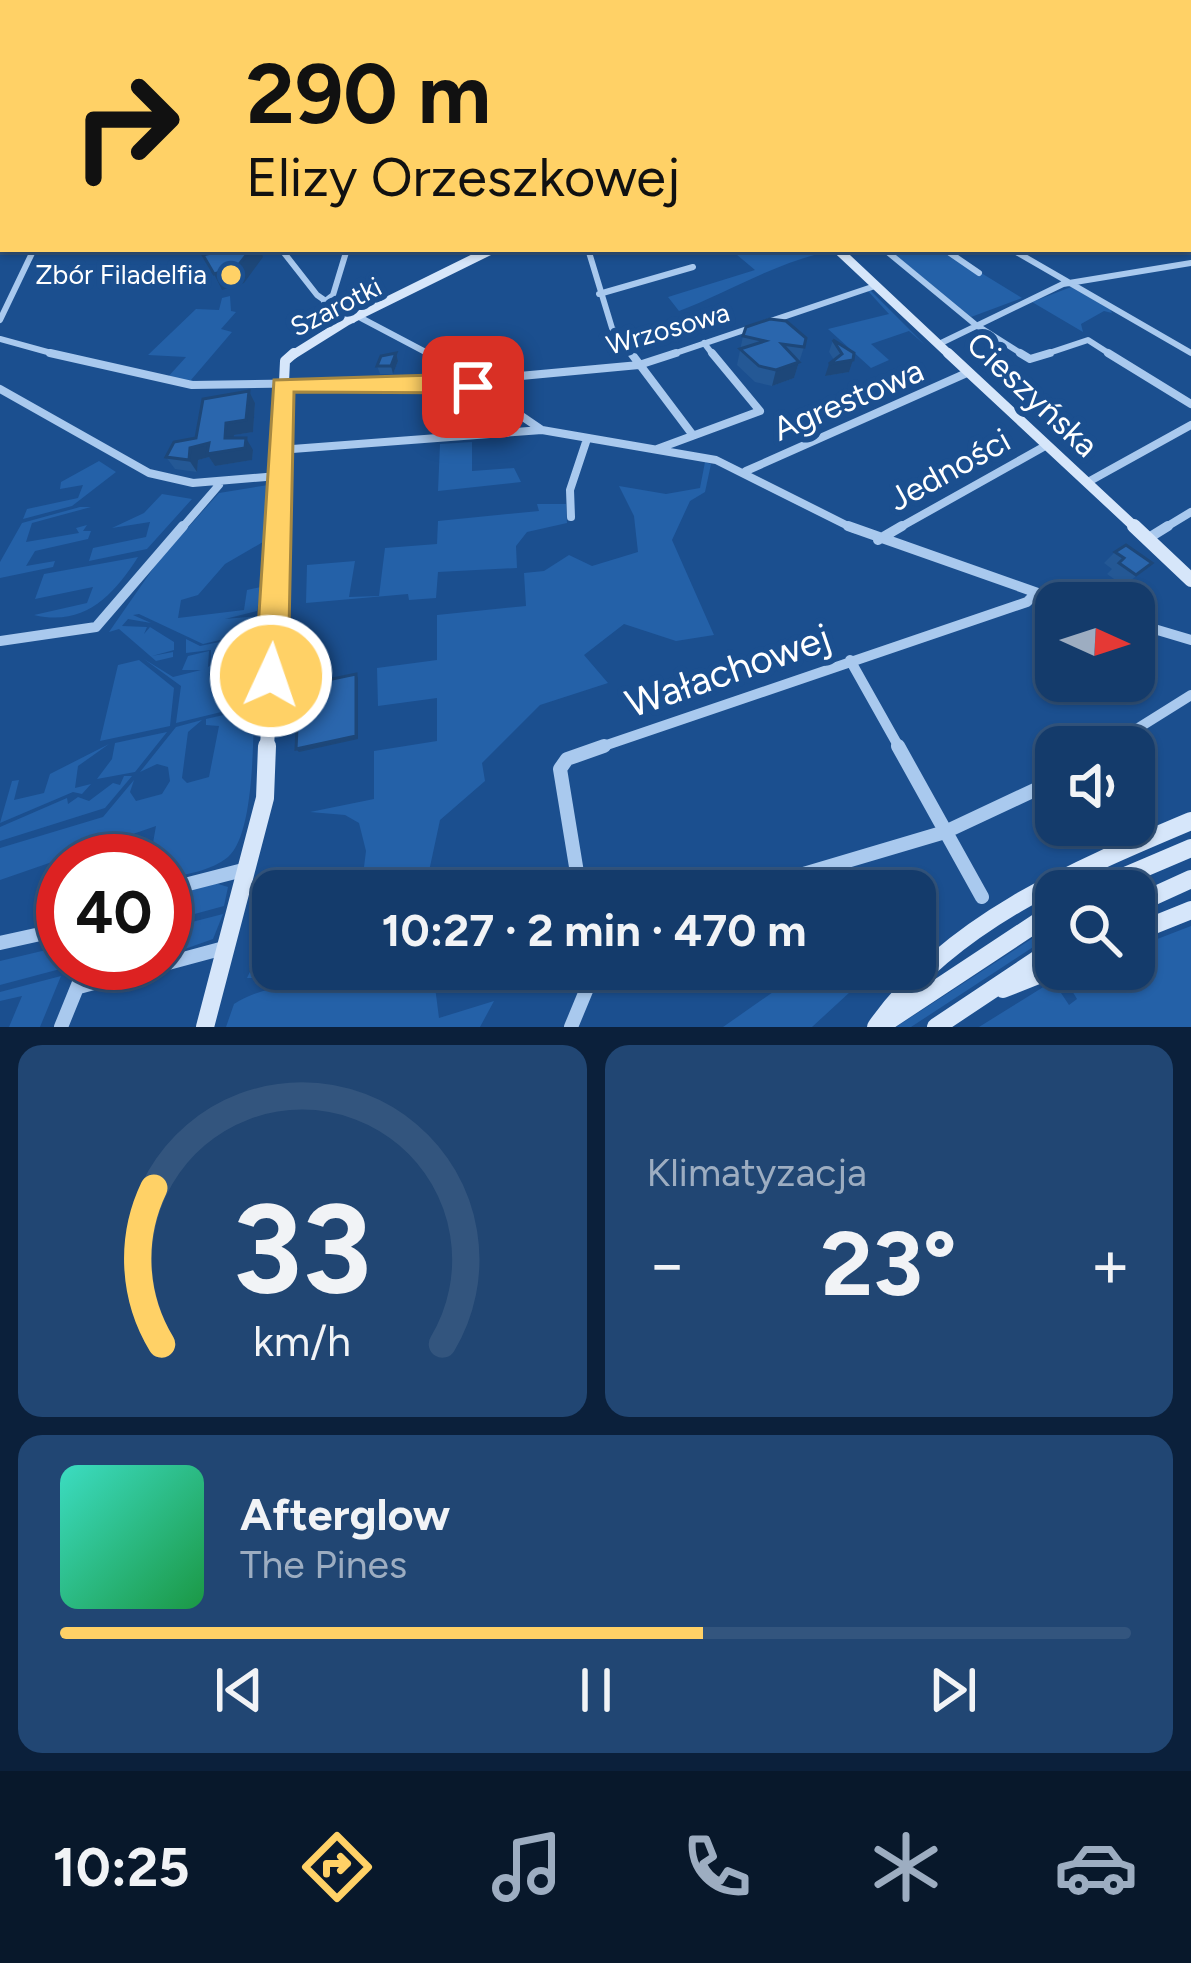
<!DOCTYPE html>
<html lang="pl">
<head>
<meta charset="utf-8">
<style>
  body { margin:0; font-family:Figtree,sans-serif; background:#214673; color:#f1f3f6; height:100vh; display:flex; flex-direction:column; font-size:45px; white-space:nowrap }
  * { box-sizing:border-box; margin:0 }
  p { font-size:39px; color:#9dadc1 }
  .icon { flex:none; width:66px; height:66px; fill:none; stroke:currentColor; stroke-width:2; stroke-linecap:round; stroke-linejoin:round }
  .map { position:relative; height:1027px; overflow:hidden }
  .details { display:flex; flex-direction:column; gap:18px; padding:18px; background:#0b203b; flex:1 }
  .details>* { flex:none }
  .banner { position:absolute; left:0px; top:0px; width:1191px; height:252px; box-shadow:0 3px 9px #0004,0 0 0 3px #33557e; background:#ffd166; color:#111; overflow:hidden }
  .needle { width:78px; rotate:93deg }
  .buttons { position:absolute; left:1035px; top:582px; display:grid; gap:24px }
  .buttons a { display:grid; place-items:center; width:120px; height:120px; border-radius:24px; background:#143b6b; box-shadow:0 3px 9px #0004,0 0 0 3px #33557e; font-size:60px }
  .speed { position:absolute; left:36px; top:834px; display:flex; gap:24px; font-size:60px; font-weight:700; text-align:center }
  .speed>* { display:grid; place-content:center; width:156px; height:156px; border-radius:50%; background:#143b6b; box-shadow:0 3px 9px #0004,0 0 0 3px #33557e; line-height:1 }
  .speed .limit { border:18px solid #d22; background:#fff; color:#111 }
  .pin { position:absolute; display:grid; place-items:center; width:102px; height:102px; color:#fff; margin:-51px; border-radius:24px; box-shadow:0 6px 18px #0006 }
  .me { position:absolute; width:132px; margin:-66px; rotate:3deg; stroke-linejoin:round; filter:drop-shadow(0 0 9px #0008) }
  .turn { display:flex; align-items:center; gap:42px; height:252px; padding:0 48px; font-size:54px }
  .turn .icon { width:156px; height:156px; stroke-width:2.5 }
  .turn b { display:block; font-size:84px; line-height:102px }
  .big { font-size:90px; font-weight:700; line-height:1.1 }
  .details .card { flex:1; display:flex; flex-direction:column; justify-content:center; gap:18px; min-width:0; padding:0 42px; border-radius:24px; background:#214673 }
  .details .dial { align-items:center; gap:0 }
  .dial svg { height:312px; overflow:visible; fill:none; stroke:#33557e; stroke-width:7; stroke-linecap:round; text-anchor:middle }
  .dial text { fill:#f1f3f6; stroke:none }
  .song { display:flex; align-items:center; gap:36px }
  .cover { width:144px; height:144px; border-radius:18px; background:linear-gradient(135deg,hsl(170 70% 55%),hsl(140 70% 35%)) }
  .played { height:12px; border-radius:6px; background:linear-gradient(90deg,#ffd166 60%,#33557e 60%) }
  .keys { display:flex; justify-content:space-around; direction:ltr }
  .heat { display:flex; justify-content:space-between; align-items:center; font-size:66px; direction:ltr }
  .details .tiles { flex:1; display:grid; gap:18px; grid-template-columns:1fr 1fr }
  .card:last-child { grid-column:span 2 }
  .trip { position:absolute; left:252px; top:870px; width:684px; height:120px; border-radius:24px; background:#143b6b; box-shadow:0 3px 9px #0004,0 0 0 3px #33557e; font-weight:700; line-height:120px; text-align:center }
  .tab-bar { display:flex; height:192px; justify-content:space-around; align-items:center; background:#08182b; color:#9dadc1 }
  .tab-bar .icon { width:84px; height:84px }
  .tab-bar .on { color:#ffd166 }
  .tab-bar b { font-size:54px; color:#f1f3f6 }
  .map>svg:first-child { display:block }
  .green { fill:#2461a8 }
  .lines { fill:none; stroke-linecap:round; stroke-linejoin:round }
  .street-far4 { stroke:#a9c9ee; stroke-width:4.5 }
  .street-far3 { stroke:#a9c9ee; stroke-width:6 }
  .street-far2 { stroke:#a9c9ee; stroke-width:8 }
  .street-far1 { stroke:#a9c9ee; stroke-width:10 }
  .street { stroke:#a9c9ee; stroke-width:14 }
  .secondary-far3 { stroke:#d6e6fa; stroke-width:9 }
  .secondary-far2 { stroke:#d6e6fa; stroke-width:10 }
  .secondary-far1 { stroke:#d6e6fa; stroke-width:14 }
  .secondary { stroke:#d6e6fa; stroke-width:18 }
  .wall { fill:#245895 }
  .shaded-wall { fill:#1d4779 }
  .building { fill:#2a66ad; stroke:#1d4779; stroke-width:3 }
  .route { fill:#ffd166; stroke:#a68842; stroke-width:3 }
  .poi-dot { fill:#ffd166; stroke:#1b4f8f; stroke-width:4.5 }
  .labels { text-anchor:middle; stroke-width:12; stroke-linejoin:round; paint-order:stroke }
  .far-poi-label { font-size:27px; fill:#fff; stroke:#1b4f8f; text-anchor:end }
  .far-street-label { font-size:27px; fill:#fff; stroke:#1b4f8f }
  .street-label { font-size:33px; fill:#fff; stroke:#1b4f8f }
  .near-street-label { font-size:39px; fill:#fff; stroke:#1b4f8f }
</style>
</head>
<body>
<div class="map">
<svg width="1191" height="1027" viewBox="0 0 1191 1027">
  <rect width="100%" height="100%" fill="#1b4f8f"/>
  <path class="green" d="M730,249H828L830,251C774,263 725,294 679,311L668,297L755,270Z
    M888,249H942L1022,298L971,317Z
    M1071,287L1110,309L1112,313L1104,311L1081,324L1083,332L1032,302Z
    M867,290L871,291L925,345L909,331L871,344L889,360L871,368L828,329L889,314Z
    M230,296L231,311L236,312L221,329L232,332L191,380L202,382L167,378L186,357L148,355L196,309L219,310L222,298Z
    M472,442V471L514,468L521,482L438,491L440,444Z
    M99,461L116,472L72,506L23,519L27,509L78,498L83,485L60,489L61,482Z
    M705,462L711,464L705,492L690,501L672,540L714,635L676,641L624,624L584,655L608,683L540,705L482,763L485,781L440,820L425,890L361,891L366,851L359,823L345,815L310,812L374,799V751L437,741V698L378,706L377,668L437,660V615L526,606L524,573L544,571L569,555L592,566L638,552L634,516L619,486L666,494L700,488Z
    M268,485L263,542L225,564L198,595L181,600L178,618L244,610L247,590L261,587L257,611L225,619L259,616L258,631L203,644L139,614L133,615L151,623L128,619L122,626L147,627L144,634L150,627L174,642V650L152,656L173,652V657L156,661L119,629L109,632L159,560L219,493Z
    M162,494L192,499L147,549L89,561L93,548L146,537L150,522L112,528L144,513Z
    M537,504H566L567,523L527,532L516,546L517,568L438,572L436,598L409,600L408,594L306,603L307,565L355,561L349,597L379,596L385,548L437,544L438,521L539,511Z
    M80,507H91L32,523L26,542L79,533L76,528L87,525L83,531H91L88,539L35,551L26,566L55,561L53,567L0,578V562L22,523Z
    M138,557C113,596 84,627 34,615L87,603L93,587L35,599L44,574Z
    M258,634L254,704L176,723L181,686L144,659L173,677L201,670H182L188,656L209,651L208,667L211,665V650L186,653V639L200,646Z
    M139,660L174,688L170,726L100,741L118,665Z
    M254,708C253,742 254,835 228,857C211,871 186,874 165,879V861H126L151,854L156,826L0,880V848L103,817L134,780L130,792L136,801L162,794L170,781L168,767L157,764L140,772L176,727L202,720L188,732L182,778L187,783L209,777L219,726L206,725V719Z
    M167,732L135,772L97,779L112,759L115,743Z
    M109,744L78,766L75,788L91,784L82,794L73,792L0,823L12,781L19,780L14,800L44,793L50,774Z
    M124,776H132L105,808L0,841V827L67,798L68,804L78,797L89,801L113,783L120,785Z
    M215,883L228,887L224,906L165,922V896Z
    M223,914L213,939L165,956V929Z
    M1056,923V932L911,1027H896Z
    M1191,926V1027H979L1053,981L1069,1005L1077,999L1063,976L1081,969H1134V948Z
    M63,946L64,968L0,985V961Z
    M273,958V969H403V977L247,978L255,961Z
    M806,969H875L812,1027H723Z
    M61,976L40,1027H9L22,996L0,1001V992Z
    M434,979L439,1018L494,1001L480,1027H226L234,1004C288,969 368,995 434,979Z"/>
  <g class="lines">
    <path class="street-far4" d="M0,124L3,119
      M0,175L3,171"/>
    <path class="street-far3" d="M281,249L317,295L353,320
      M588,249L612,328L633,356
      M884,249L976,325L1025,356
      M944,249L979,273
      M1011,249L1191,353
      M599,294L693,267
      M324,302L333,295L347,249
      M361,318L433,356
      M0,320L34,249
      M0,339L62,356
      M704,343L714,356
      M939,344L1063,284L1191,263
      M667,356L875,286
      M1040,356L1088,340L1113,356"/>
    <path class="street-far2" d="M50,353L192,385L466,381L639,365L676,353
      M429,353L542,430L716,460L854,529
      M631,353L692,434
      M1020,353L1030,359L1050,353
      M1108,353L1191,404
      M0,389L149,473L193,483L278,476
      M657,449L760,411L712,353
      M279,450L542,430
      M746,471L969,372
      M1088,482L1191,425
      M571,517L570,490L587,439
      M181,529L219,485
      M897,529L1047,445
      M1163,529L1191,512"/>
    <path class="street-far1" d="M848,526L1066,603
      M1147,539L1168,526
      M878,540L902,526
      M1134,623L1191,640
      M0,641L96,627L183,526
      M850,660L900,749
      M1108,747L1191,695
      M595,749L1027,602L1035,594"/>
    <path class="street" d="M898,746L982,897
      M165,890L243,870
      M580,891L560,769L567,759L604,746
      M746,891L945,832L1056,780
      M0,943L63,929
      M79,987L224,948
      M61,1027L87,963
      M571,1027L595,969"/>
    <path class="secondary-far3" d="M837,249L951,356
      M291,356L347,321L493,249"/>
    <path class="secondary-far2" d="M948,353L1137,529
      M277,529L285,361L294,353"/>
    <path class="secondary-far1" d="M1134,526L1191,580
      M267,749L277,526"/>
    <path class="secondary" d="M1090,891L1191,848
      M1134,905L1191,879
      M1134,933L1191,910
      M1003,989L1056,968
      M205,1027L265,798L267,746
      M876,1027C948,923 1077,869 1191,821
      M879,1027L1056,910
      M936,1027L1056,947"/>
  </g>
  <path class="wall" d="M743,336L804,347L794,378L772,386L755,382L737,365Z
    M833,340L853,360L849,372L825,376L834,360L829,352Z
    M396,353L398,361L393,374H380L377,366Z
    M249,391L255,403L253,432L234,435L233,438L253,450L252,460L215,466L209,457L198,460L197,472L175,469L166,457L196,438Z
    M1115,552L1152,563L1124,586L1107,574L1112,569L1104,563Z"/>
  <path class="shaded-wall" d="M251,249H260L263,257L244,283L222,290L214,274Z
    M396,353L398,361L393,374L391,366Z
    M853,360L849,372L825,376L829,364Z
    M799,362L794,378L772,386L776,370Z
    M249,391L255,403L253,432L234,435L232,450L225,438L226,423Z
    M246,438L253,450L252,460L215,466L209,457L198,460L197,472L189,460L190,448Z
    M356,674L358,678V739L299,752L296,749Z"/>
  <path class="building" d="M227,249H251L237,267L214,274L203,255Z
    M770,319L786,321L806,338L804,347L782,344L799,362L776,370L759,366L740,349L765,341L743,336L746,327Z
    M833,340L854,353L853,360L829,364L842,354Z
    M396,353L391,366H377L381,356Z
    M249,391L246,420L226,423L225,438H246L245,448L207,454L209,443L190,448L189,460L166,457L174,442L196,438L203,399Z
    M1126,545L1152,563L1136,575L1119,563L1124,558L1115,552Z
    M356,674V736L296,749L299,686Z"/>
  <linearGradient id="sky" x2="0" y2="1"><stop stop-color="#0f2b4f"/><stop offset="0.43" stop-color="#39639b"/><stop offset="1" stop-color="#39639b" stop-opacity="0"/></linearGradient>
  <rect width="1191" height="253" fill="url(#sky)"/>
  <path class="route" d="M466,374L481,382V393L294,392L288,676L283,687L271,692L260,687L255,676L274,380Z"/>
  <circle class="poi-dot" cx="231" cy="275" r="12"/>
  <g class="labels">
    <g class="far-poi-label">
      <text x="207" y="284">Zbór Filadelfia</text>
    </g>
    <g class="far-street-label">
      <text transform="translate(336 307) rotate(-27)" y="9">Szarotki</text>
      <text transform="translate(668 329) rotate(-16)" y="9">Wrzosowa</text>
    </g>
    <g class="street-label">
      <text transform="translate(1033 394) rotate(43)" y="12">Cieszyńska</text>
      <text transform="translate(848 399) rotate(-23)" y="12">Agrestowa</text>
      <text transform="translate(949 469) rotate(-29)" y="12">Jedności</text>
    </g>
    <g class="near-street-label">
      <text transform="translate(728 670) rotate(-19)" y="14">Wałachowej</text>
    </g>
  </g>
</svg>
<div class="buttons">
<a><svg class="needle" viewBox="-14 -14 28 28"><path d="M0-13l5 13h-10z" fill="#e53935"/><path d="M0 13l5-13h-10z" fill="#9dadc1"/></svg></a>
<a><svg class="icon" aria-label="sound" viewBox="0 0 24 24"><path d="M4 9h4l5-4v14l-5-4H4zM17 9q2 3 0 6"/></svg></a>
<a><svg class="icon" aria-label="search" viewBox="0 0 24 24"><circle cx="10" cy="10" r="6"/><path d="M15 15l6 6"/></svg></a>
</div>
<div class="speed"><div class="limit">40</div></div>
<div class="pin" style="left:473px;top:387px;background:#d93025"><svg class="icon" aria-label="arrive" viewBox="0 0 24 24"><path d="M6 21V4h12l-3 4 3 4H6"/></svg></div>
<svg class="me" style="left:271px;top:676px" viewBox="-20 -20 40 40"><circle r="17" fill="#ffd166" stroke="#fff" stroke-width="3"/><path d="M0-11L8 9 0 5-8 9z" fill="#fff"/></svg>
<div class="trip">10:27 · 2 min · 470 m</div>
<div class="banner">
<div class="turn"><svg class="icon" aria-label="right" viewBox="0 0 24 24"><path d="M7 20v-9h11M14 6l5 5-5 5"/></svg><div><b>290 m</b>Elizy Orzeszkowej</div></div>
</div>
</div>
<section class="details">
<div class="tiles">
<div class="card dial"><svg viewBox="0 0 100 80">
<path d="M14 69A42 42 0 1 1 86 69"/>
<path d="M14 69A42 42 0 0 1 12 29" stroke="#ffd166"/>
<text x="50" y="56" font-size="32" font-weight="700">33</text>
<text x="50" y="72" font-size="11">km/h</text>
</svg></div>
<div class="card"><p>Klimatyzacja</p>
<div class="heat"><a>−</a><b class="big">23°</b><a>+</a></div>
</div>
<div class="card">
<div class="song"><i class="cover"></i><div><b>Afterglow</b><p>The Pines</p></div></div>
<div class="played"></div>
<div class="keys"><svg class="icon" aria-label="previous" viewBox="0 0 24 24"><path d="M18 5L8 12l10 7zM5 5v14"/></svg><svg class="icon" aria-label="pause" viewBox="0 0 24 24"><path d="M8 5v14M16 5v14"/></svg><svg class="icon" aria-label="next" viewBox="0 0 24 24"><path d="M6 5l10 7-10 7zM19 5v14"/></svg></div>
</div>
</div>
</section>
<nav class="tab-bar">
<b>10:25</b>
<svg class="icon on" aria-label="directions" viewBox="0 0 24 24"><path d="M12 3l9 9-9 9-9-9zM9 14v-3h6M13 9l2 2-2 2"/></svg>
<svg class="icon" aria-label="music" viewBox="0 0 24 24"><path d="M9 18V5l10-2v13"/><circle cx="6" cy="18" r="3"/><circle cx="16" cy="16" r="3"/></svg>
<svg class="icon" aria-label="phone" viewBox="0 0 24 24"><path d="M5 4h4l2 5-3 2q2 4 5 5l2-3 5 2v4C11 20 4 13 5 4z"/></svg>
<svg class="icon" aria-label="climate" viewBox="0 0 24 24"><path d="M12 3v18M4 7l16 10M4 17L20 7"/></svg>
<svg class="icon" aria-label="car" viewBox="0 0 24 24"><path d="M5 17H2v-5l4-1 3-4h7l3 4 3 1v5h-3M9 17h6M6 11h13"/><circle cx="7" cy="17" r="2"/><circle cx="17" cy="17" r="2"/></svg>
</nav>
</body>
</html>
